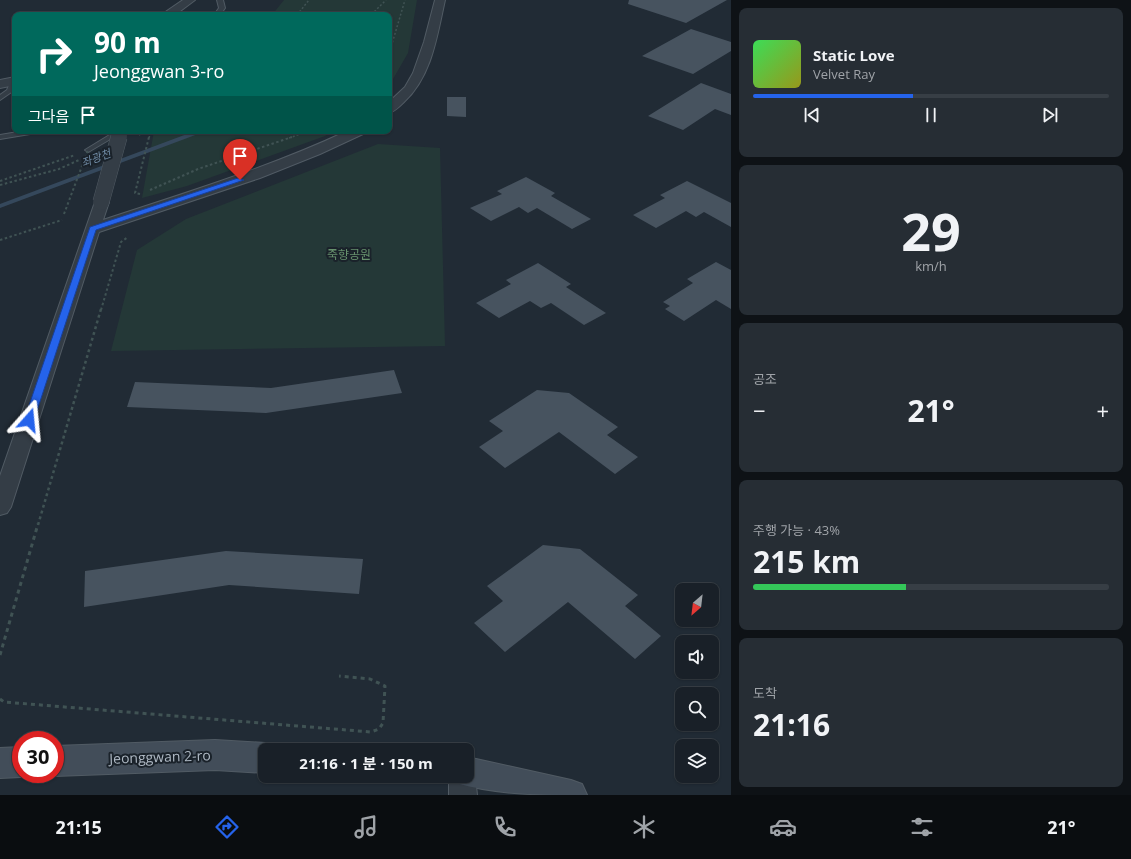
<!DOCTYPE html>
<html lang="ko">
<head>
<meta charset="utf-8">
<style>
  body { margin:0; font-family:"Open Sans","Noto Sans KR",sans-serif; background:#262d34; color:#f1f3f6; height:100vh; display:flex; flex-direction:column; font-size:15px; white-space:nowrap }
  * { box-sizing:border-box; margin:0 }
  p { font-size:13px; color:#9fa3a8 }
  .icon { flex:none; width:22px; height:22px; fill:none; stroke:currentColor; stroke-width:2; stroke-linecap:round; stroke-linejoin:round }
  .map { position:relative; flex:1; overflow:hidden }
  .sheet { display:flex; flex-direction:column; gap:8px; padding:8px; background:#0e1216; width:400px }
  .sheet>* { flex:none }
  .hud { position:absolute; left:12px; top:12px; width:380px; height:122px; border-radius:8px; box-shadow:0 1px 3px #0004,0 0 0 1px #373e45; background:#00695c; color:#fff; overflow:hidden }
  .needle { width:26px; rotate:208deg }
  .tools { position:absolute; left:675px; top:583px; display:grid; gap:8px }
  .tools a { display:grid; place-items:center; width:44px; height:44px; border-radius:8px; background:#192028; box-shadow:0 1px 3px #0004,0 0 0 1px #373e45; font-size:20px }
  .speed { position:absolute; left:12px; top:731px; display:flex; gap:8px; font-size:20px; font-weight:700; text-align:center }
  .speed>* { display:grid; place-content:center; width:52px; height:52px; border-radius:50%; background:#192028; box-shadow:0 1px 3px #0004,0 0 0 1px #373e45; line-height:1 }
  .speed .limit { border:6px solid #d22; background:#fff; color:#111 }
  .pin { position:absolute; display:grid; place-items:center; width:34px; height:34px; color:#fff; margin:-41px -17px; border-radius:50% 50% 50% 0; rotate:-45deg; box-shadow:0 0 4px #0007 }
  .pin .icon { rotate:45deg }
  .me { position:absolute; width:44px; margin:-22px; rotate:18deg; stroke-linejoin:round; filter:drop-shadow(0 0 3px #0008) }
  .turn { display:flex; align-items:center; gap:14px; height:84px; padding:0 16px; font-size:18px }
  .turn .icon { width:52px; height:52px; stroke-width:2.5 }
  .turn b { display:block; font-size:28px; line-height:34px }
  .then { display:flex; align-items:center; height:38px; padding:0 16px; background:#0003; gap:8px; font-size:15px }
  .big { font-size:30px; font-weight:700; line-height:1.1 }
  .sheet .widget { flex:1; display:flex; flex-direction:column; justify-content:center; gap:6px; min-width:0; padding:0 14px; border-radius:8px; background:#262d34 }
  .sheet .dial { align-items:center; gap:0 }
  .dial b { font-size:52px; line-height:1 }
  .song { display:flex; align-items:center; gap:12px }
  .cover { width:48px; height:48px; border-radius:6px; background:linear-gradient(135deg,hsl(130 70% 55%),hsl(60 70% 35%)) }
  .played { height:4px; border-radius:2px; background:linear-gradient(90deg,#2563eb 45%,#373e45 45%) }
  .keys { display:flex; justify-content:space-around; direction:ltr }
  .heat { display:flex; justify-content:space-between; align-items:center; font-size:22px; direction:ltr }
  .charge { height:6px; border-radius:3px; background:linear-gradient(90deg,#34c759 43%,#373e45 0) }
  .trip { position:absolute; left:258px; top:743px; width:216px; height:40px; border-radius:8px; background:#192028; box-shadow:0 1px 3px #0004,0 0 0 1px #373e45; font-weight:700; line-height:40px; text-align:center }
  .menu { display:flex; height:64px; justify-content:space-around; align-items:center; background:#0a0d10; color:#9fa3a8 }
  .menu .icon { width:28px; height:28px }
  .menu .on { color:#2563eb }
  .menu b { font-size:18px; color:#f1f3f6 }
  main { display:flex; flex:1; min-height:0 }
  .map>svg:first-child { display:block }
  .green { fill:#243837 }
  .water { fill:#35485c }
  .building { fill:#47535f }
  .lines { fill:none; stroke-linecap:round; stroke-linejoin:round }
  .lane-casing { stroke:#515b64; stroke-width:2 }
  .street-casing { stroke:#515b64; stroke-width:2 }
  .secondary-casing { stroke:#515b64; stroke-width:2 }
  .path-far3 { stroke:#405354; stroke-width:1.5; stroke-dasharray:2 2; stroke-linecap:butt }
  .path-far2 { stroke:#405354; stroke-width:2; stroke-dasharray:2.5 2.5; stroke-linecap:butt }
  .path-far1 { stroke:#405354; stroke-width:2.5; stroke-dasharray:3 3; stroke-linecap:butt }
  .path { stroke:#405354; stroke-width:3; stroke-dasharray:4 4; stroke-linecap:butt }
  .lane { fill:#343d46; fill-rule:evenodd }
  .street { fill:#343d46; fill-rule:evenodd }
  .secondary { fill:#424d59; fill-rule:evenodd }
  .street-bridge-far1-casing { stroke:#515b64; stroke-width:14; stroke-linecap:butt }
  .street-bridge-casing { stroke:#515b64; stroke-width:17; stroke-linecap:butt }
  .path-bridge { stroke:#405354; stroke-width:2; stroke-dasharray:2.5 2.5; stroke-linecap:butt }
  .street-bridge-far1 { stroke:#343d46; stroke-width:12 }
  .street-bridge { stroke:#343d46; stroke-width:16 }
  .route { fill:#2563eb; stroke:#184099 }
  .labels { text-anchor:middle; stroke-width:4; stroke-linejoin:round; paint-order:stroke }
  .far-water-label { font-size:11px; font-style:italic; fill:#708ba5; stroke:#1a222a }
  .park-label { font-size:12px; fill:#67926d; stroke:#1a222a }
  .near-street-label { font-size:14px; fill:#aeb8c3; stroke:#1a222a }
</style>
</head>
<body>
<main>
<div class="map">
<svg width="731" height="795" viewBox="0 0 731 795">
  <rect width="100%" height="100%" fill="#212b35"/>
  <path class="green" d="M284,0H417L408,53L389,86V15H272Z
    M154,131H332L325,136L187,186L142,198Z
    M378,144L440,148L445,346L111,351L137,250L186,219Z"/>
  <path class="water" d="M195,131H206L0,208V204Z"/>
  <path class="building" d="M629,0H727L686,23L628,4Z
    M691,29L731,42V51L693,74L642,56Z
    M701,83L731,94V115L715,109L683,130L648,116Z
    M447,97H466V117L447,116Z
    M526,177L555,193L551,196L591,219L572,229L537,208L528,213L519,207L491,221L470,208L502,194L497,191Z
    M687,181L731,203V227L704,212L696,217L686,211L656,228L633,215L665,198L660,195Z
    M716,262L731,270V309L716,300L684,321L665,309L670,306L663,302L693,283L687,279Z
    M538,263L571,284L566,287L606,313L584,325L551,303L541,308L530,301L499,318L476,303L511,284L506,280Z
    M394,370L402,393L266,413L127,407L135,382L271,388Z
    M537,390L569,393L618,427L607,435L638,457L615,474L559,432L505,468L479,447L503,431L489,421Z
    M543,545L580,549L638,595L625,606L661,636L635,659L568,602L505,652L474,623L503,601L487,586Z
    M226,551L363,559L359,594L229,585L84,607L85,571Z"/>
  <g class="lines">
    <defs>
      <path id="lane" d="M217,0H223L225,8L220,15H214L219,8Z
        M11,80H15L13,91L0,100V95L7,90Z
        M24,131H39L36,133L0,139V135Z
        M116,131H124L90,151L88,152L85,150Z"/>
      <path id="street" d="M183,0H195L175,15H161Z
        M435,0H445C437,36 432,76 404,102C399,107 395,111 389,113V102L405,87L413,73L424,42Z
        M15,77V85L0,88V80Z
        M347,131H365L363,134L320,154L260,178L99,232L11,507L7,513L0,515V476L96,199L101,197L106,199L109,202L103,220C185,193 268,168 347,131Z
        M467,765L471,767L475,776L477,795H449V776H467Z"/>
      <path id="secondary" d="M215,740L265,743L276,748L277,750H265V773L215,770L55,776L51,774H55V746Z
        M21,747V774H28L21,777L0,778V748Z
        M467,757L571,780L582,784L587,795C543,795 498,795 456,783L453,776H467Z"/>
    </defs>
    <use href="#lane" class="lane-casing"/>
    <use href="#street" class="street-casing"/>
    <use href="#secondary" class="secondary-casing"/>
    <path class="path-far3" d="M297,15L309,0
      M373,15V13L386,0
      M389,54L405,0
      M139,135L147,131
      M149,138L151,131
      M289,138L309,131"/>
    <path class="path-far2" d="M0,181L75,155
      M0,185L59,169L79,160
      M150,190L198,169L292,137
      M140,194L135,193L149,137
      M0,240L62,220
      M101,310L121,242L128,237"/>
    <path class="path-far1" d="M38,525L101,309"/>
    <path class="path" d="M0,655L38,524
      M0,699L4,702L371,732L379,729L383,723L385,686L370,679L339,676"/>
    <use href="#lane" class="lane"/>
    <use href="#street" class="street"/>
    <use href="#secondary" class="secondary"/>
    <defs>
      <path id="street-bridge-far1" d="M118,138L120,132"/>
      <path id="street-bridge" d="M101,202L119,137"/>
    </defs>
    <use href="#street-bridge-far1" class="street-bridge-far1-casing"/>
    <use href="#street-bridge" class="street-bridge-casing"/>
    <path class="path-bridge" d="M64,214L88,150"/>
    <use href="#street-bridge-far1" class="street-bridge-far1"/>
    <use href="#street-bridge" class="street-bridge"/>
  </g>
  <path class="route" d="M238,178L244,180L96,230L34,420L32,422H26L24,420L90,227Z"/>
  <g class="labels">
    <g class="far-water-label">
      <text transform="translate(96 158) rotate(-21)" y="4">좌광천</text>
    </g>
    <g class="park-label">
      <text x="349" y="259">죽향공원</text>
    </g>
    <g class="near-street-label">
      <text transform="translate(160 757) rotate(-2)" y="5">Jeonggwan 2-ro</text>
    </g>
  </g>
</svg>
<div class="tools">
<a><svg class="needle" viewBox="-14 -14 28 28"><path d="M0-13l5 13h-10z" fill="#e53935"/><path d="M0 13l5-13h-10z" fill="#9fa3a8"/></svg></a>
<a><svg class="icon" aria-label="sound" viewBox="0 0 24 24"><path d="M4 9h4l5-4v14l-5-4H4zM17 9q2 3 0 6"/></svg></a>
<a><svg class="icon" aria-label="search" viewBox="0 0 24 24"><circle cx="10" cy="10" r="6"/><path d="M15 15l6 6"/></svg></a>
<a><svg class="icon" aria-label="layers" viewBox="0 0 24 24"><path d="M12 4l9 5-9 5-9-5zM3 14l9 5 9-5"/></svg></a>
</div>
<div class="speed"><div class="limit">30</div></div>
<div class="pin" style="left:240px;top:180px;background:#d93025"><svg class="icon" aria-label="arrive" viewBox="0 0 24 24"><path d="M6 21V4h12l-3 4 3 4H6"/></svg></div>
<svg class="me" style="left:29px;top:420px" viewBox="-20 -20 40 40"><path d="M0-17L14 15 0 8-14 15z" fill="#2563eb" stroke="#fff" stroke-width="4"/></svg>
<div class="trip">21:16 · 1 분 · 150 m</div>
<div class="hud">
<div class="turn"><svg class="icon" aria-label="right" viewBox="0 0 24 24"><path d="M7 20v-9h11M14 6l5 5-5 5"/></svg><div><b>90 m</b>Jeonggwan 3-ro</div></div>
<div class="then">그다음<svg class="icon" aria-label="arrive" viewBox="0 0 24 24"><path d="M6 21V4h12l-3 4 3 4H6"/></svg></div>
</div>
</div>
<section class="sheet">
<div class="widget">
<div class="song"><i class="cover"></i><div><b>Static Love</b><p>Velvet Ray</p></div></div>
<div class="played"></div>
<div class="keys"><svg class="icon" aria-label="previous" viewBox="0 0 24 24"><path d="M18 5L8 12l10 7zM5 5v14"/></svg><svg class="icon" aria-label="pause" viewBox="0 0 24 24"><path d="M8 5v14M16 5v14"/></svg><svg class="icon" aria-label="next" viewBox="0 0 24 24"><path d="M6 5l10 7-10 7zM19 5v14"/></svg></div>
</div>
<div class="widget dial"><b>29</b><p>km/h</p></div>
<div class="widget"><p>공조</p>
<div class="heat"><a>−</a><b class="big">21°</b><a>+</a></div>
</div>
<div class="widget"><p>주행 가능 · 43%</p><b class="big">215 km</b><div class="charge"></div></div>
<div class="widget"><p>도착</p><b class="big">21:16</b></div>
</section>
</main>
<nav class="menu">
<b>21:15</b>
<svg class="icon on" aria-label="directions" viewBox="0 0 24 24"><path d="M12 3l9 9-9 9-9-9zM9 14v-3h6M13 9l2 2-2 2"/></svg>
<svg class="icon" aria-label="music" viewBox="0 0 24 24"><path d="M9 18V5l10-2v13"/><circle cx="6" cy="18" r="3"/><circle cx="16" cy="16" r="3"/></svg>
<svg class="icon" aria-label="phone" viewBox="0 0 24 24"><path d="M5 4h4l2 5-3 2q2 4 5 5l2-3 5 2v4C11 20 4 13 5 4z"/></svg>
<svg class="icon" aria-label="climate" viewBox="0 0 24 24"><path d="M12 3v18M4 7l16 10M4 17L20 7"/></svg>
<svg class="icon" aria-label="car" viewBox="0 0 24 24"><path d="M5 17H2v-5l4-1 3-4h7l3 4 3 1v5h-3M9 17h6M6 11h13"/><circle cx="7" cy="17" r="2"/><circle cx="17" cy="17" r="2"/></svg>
<svg class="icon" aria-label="filters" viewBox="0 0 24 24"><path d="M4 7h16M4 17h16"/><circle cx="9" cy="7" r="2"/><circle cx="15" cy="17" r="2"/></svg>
<b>21°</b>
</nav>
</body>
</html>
